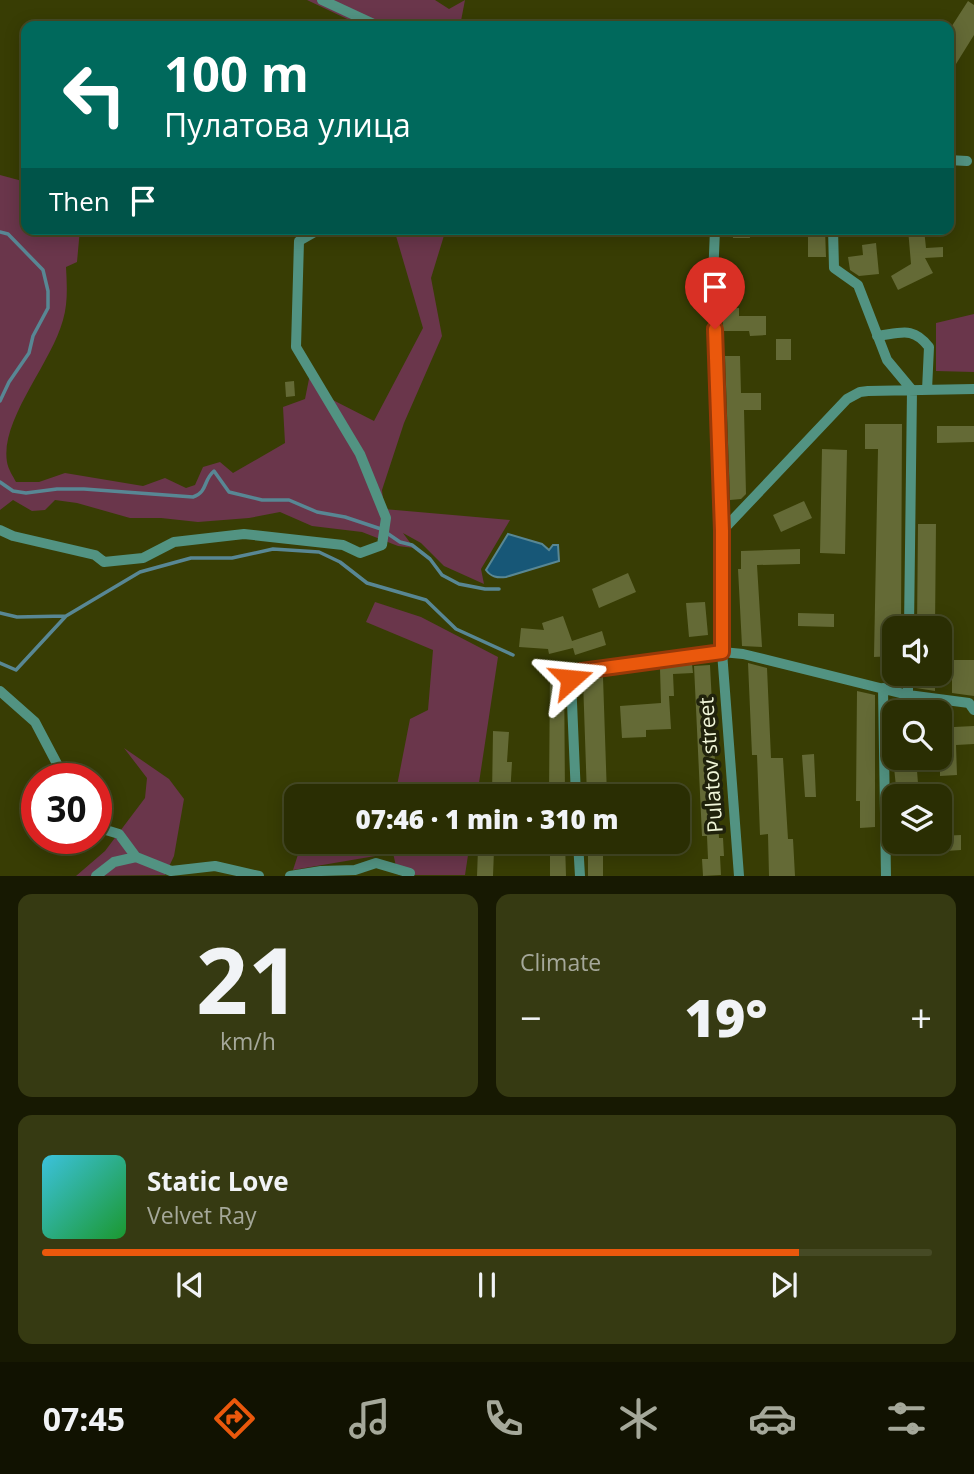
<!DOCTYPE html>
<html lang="en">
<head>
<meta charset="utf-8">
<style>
  body { margin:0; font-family:"Open Sans",sans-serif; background:#363a12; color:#f1f3f6; height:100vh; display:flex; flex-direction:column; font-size:26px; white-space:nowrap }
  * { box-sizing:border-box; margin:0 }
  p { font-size:23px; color:#a5a89a }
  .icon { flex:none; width:38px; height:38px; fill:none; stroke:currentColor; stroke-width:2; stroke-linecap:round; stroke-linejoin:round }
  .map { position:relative; height:876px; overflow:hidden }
  .sheet { display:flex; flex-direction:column; gap:18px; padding:18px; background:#171902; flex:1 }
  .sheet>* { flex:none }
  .hud { position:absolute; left:21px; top:21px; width:933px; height:214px; border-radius:14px; box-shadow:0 4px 18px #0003,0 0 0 2px #464a25; background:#00695c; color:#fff; overflow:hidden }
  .controls { position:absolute; left:882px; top:616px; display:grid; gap:14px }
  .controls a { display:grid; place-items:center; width:70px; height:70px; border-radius:14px; background:#2a2e03; box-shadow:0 4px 18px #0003,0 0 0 2px #464a25; font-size:35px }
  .speed { position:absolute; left:21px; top:763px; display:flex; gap:14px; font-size:35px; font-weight:700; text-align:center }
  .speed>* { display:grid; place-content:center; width:91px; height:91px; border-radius:50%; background:#2a2e03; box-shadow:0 4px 18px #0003,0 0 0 2px #464a25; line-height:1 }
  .speed .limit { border:10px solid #d22; background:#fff; color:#111 }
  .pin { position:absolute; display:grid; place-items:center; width:60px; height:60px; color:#fff; margin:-72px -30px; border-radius:50% 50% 50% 0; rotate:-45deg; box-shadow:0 0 7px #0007 }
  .pin .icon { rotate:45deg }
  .me { position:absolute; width:77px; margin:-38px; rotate:72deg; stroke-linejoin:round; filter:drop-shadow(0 0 5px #0008) }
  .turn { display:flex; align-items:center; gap:24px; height:147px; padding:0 28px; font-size:32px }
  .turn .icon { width:91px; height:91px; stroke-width:2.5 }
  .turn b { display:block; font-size:49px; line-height:60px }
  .then { display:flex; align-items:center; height:66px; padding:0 28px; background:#0003; gap:14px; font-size:26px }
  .big { font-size:52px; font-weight:800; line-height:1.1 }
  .sheet .widget { flex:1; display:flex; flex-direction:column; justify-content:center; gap:10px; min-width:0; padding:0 24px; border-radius:14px; background:#363a12 }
  .sheet .dial { align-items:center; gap:0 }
  .dial b { font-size:91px; line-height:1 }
  .song { display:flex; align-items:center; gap:21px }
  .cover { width:84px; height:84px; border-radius:10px; background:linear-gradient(135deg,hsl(190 70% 55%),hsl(130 70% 35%)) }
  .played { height:7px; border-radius:4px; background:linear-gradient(90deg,#ea580c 85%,#464a25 85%) }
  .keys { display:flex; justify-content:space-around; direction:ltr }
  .heat { display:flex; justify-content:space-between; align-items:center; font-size:38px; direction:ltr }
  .sheet .tiles { flex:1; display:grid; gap:18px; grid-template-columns:1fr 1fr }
  .widget:last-child { grid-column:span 2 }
  .trip { position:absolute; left:284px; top:784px; width:406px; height:70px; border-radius:14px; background:#2a2e03; box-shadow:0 4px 18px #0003,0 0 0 2px #464a25; font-weight:800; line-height:70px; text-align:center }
  .menu { display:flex; height:112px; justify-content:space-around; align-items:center; background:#111201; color:#a5a89a }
  .menu .icon { width:49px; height:49px }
  .menu .current { color:#ea580c }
  .menu b { font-size:32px; color:#f1f3f6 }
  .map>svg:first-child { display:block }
  .green { fill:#6a364b }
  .water { fill:#175777; stroke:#588794; stroke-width:2 }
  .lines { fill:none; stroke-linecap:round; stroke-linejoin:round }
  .stream { stroke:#588794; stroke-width:3.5 }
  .building { fill:#646a36 }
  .minor { stroke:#529382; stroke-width:10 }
  .route-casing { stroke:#983908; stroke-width:18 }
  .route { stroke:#ea580c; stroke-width:12 }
  .labels { text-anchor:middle; stroke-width:7; stroke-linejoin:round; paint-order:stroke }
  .street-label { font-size:21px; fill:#f1f6d9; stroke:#20220c }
</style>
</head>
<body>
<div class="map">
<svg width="974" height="876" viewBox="0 0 974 876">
  <rect width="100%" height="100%" fill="#383d04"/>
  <path class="green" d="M307,0H435L449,9L465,0L460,26H362Z
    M0,175L26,182V229H80L77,262L66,267C67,285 68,303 63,320C51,364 0,420 7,462C8,469 13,476 16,482H39L65,473L143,486L165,478L186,488L195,485L203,467L220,462L233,473L285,443L283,407L305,399L310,374L325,396L374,421L423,328L394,229H446L431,278L442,336L404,423L382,490L384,509L510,520L481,569L484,584L444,566L421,543L403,533L414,548L398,546L362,532L312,526L280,512L249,518L198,522L161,518H130L77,503L55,500L45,510L32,511L13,500L0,510Z
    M974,314V372L936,371V323Z
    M375,602L421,617L498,657L477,796H395L410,719L428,710L433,650L366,622Z
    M124,748L169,779L184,799L174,856L165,875L76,876L105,851L145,798L147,778Z
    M302,842H353L392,852L389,842H470L465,875H398L393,853L293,870Z"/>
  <path class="water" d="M508,534L542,544L549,550L553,545H558L559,561L506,577C497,578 491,577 486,570Z"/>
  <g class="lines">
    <path class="stream" d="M0,232L8,234L43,270L48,291V308L33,336L29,353L9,382L0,401
      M0,482L13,491L26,493L57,489H84L193,497C208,492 203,480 214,471L229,492L262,500H289L317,512L345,517L381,529L400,542L412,545L430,559L442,575L459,584L485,589H499
      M0,613L17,617L66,616
      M0,663L16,670L66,616L140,572L191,558H232L273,549L319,552L340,562L367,583L426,600L456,629L513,655"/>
  </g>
  <path class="building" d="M968,1L974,5V35L956,64L948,59V32Z
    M733,229H749L750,238H733Z
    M808,229H825L826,257H808Z
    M908,229H924L926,248L943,247V257L925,258L933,273L898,290L891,276L911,264Z
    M876,243L879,274L859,276L850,270L848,257L863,255L862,245Z
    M739,308V316H766V335L750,336L749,331H723L722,309Z
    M776,339H791V360H776Z
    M725,356H740L741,393H761V410H744L746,494L741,499L730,500Z
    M294,381L295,396L286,397L285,382Z
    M865,424H902L901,628H894V656L874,657L878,449H865Z
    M937,426H974V442L937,443Z
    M822,449L847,450L845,554L820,553Z
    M804,501L812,518L781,532L773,515Z
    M918,524H936L935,628H917Z
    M800,549V564L757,565L762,647L742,646L738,569H741V551Z
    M628,573L636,592L599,608L592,589Z
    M705,602L708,635L689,637L686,603Z
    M798,613L834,614V627L798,626Z
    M563,616L572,641L602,631L606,645L575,655L573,648L549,654L548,649L519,647L521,628L544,630L542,623Z
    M952,660H974V696L952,693Z
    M748,663L767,668L771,758H783L788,839H793L795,876H769L768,834L760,835L757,755H752Z
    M692,664L693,673L673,674L674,696H669L671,729L646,730V737L622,738L620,706L661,703L660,669Z
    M550,665H564L565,796H549Z
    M710,665L719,838H723L724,856H720L721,875L703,876L702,859H708L707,836H702L694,666Z
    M916,674H935V691L916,688Z
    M603,677L607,796H587L583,680Z
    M857,691L875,695V827L860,828V801H856Z
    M891,702L913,704L914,712H892Z
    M929,706L953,709L954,727L974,726V744L956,745L957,775L940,776V712H929Z
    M493,731L509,732L507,762H512L510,796H492Z
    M814,754L816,797H805L802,755Z
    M893,758H916L919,796H897Z
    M961,835V850L930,852V842H940V836Z
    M550,842H565L566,876H550Z
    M588,842H603V876H588Z
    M478,849L494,850L493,876H477Z"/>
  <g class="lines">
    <path class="minor" d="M322,0L378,26
      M948,160L967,161
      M715,229L713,279L722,531V652L739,876
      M833,229L834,268L858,285L887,360L912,390L909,628
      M877,336C901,333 913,326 929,347L927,390
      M0,530L13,536L95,555L104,562L143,558L174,542L244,534L343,545L360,553L382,545L386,518L360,454L296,347L299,241L320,229
      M722,531L847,399L860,392L868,391L974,389
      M883,688L886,876
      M0,691L35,722L65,779
      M908,695V674
      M576,796L571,679L575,673L722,652L743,654L908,695L969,703L974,710
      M96,827L119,834L136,857L171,871L215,866L259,876
      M578,842L580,876
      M96,876L114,862L136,857
      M290,876L321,871L355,870L376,863L410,873"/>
  </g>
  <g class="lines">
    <defs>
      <path id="route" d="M571,679L575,673L582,671L722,652V531L715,329"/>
    </defs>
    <use href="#route" class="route-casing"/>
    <use href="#route" class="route"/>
  </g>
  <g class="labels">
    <g class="street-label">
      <text transform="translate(711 765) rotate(-94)" y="7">Pulatov street</text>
    </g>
  </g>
</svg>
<div class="controls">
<a><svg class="icon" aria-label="sound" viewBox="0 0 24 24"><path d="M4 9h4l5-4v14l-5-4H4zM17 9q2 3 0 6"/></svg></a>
<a><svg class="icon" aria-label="search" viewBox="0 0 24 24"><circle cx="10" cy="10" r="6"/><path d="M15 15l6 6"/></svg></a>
<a><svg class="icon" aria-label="layers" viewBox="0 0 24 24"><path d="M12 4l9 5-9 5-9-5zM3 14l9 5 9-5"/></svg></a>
</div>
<div class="speed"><div class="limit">30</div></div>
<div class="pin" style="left:715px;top:329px;background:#d93025"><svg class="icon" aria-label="arrive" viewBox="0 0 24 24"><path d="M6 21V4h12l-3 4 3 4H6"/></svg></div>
<svg class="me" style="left:571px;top:679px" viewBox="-20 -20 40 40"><path d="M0-17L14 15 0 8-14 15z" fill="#ea580c" stroke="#fff" stroke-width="4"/></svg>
<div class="trip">07:46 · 1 min · 310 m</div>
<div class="hud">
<div class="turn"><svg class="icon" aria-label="left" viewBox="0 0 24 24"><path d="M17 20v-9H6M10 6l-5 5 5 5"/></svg><div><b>100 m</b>Пулатова улица</div></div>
<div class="then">Then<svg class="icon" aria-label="arrive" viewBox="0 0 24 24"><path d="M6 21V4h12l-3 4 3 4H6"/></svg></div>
</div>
</div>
<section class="sheet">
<div class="tiles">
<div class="widget dial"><b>21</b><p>km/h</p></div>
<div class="widget"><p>Climate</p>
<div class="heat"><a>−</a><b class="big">19°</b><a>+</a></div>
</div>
<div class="widget">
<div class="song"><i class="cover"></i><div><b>Static Love</b><p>Velvet Ray</p></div></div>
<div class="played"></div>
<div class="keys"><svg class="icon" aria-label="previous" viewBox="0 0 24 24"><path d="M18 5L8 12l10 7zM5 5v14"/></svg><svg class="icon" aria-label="pause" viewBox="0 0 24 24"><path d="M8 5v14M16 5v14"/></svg><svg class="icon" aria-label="next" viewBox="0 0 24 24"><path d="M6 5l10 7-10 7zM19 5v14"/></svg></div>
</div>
</div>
</section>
<nav class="menu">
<b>07:45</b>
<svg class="icon current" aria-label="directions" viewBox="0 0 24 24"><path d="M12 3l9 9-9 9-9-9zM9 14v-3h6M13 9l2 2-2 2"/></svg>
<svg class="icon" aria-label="music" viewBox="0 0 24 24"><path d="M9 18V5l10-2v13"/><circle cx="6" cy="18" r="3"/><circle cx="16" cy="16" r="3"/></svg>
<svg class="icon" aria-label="phone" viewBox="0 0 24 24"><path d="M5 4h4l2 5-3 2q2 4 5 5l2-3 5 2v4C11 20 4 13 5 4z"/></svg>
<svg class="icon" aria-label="climate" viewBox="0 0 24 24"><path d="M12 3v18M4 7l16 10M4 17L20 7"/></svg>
<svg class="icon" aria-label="car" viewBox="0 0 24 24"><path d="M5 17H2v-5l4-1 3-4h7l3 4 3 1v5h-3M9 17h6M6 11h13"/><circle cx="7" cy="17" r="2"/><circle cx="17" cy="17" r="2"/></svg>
<svg class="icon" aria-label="filters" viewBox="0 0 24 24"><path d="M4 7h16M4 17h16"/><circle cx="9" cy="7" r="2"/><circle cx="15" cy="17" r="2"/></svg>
</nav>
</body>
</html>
